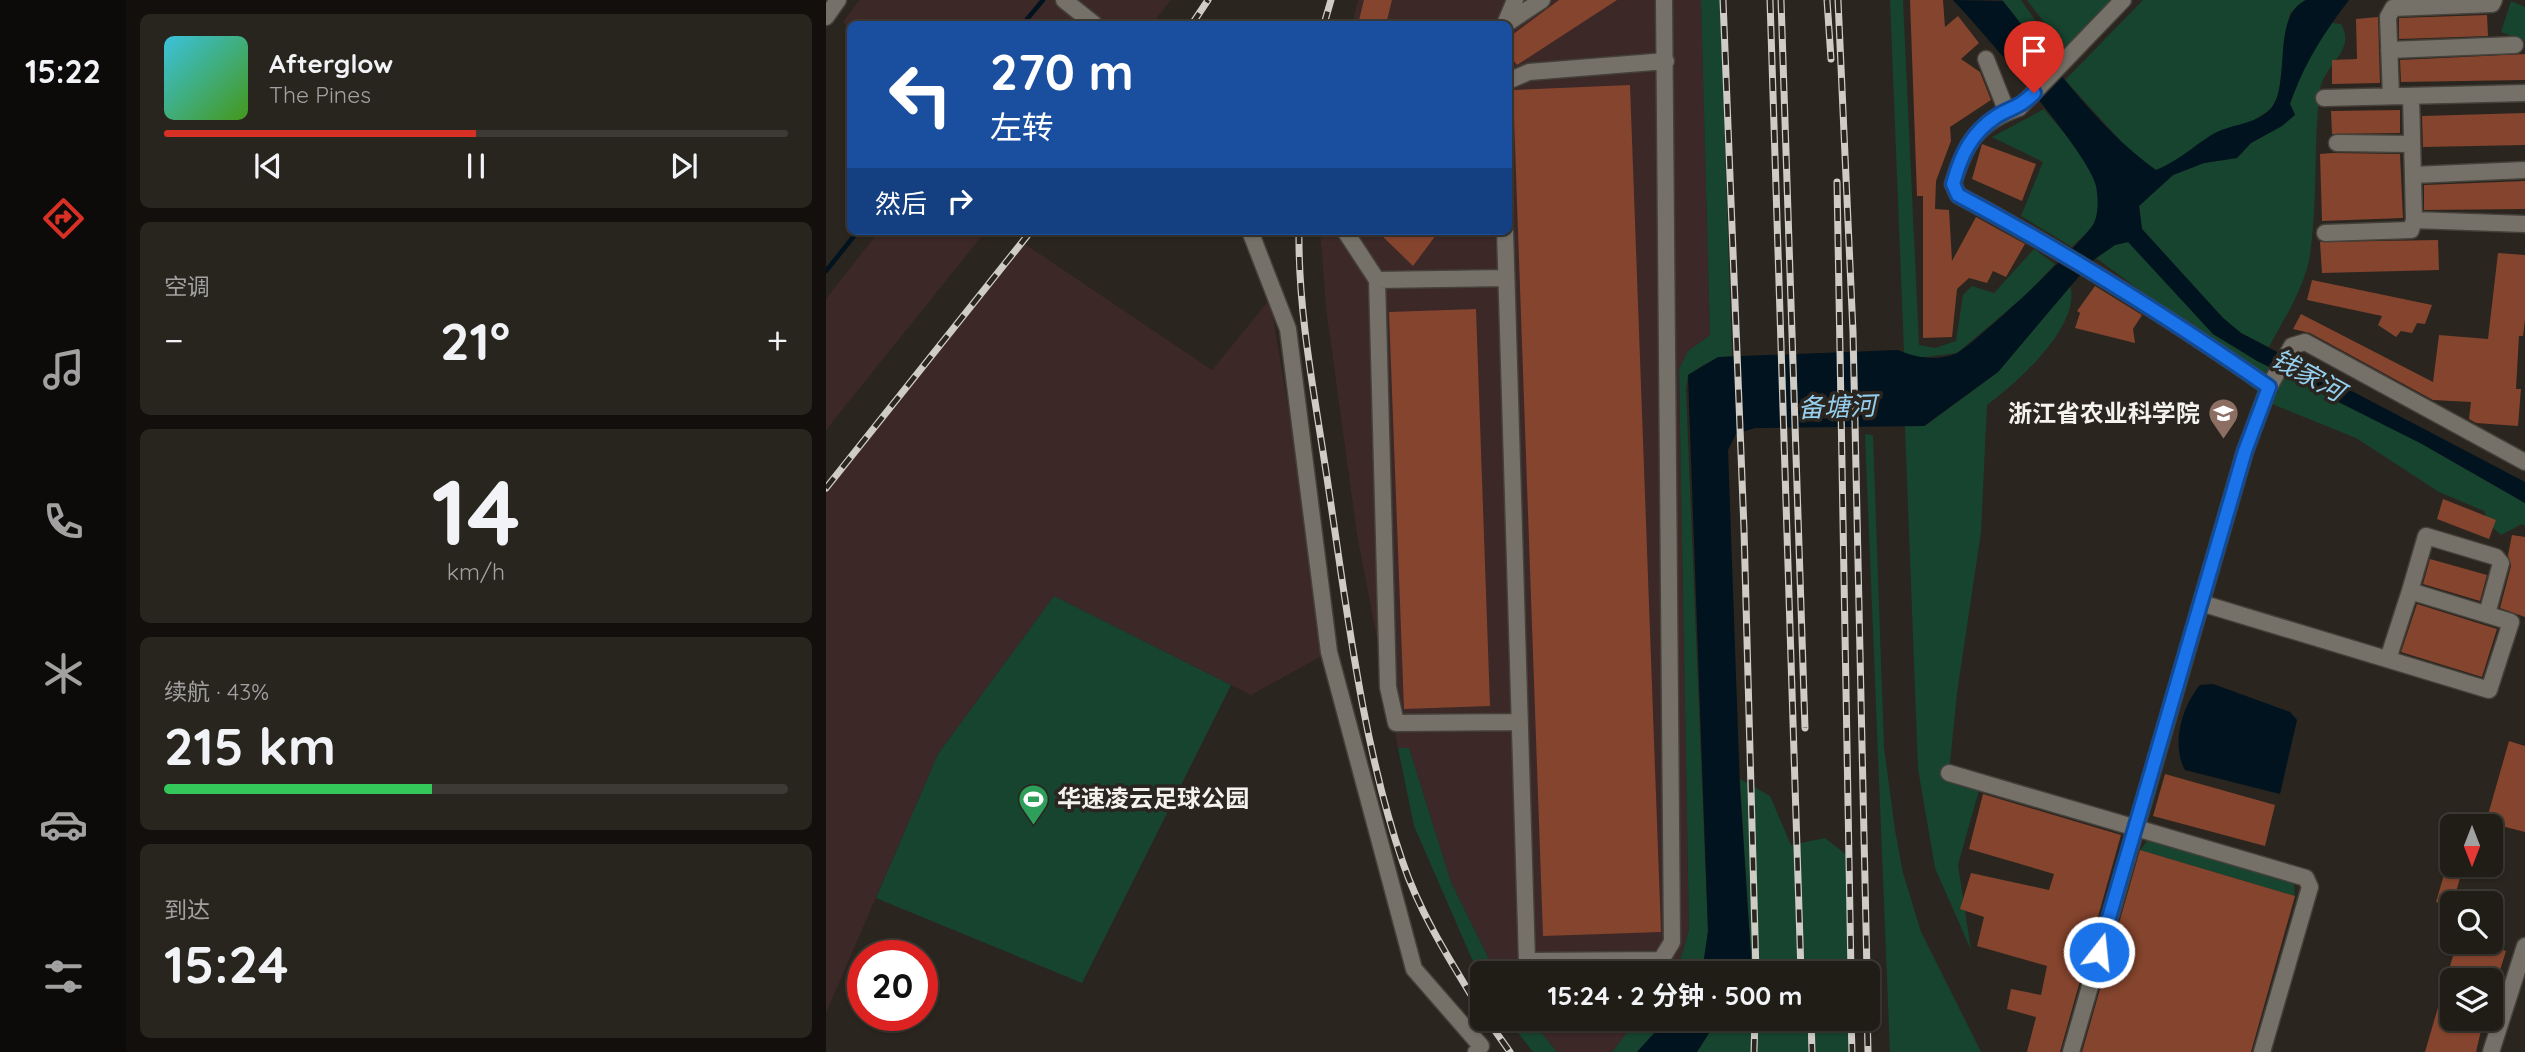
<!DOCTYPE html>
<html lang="zh">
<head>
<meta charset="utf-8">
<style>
  body { margin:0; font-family:Quicksand,"Noto Sans SC",sans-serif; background:#28251f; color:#f1f3f6; height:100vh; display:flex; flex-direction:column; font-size:26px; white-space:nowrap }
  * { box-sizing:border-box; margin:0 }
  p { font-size:23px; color:#a2a1a1 }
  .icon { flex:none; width:38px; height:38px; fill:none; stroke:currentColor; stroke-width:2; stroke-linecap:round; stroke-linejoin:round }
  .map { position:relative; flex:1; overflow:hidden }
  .details { display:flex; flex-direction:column; gap:14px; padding:14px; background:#120f0c; width:700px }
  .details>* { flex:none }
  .top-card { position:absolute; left:21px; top:21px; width:665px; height:214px; border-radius:10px; box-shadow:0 2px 5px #0004,0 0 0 2px #3d3a35; background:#1a4fa0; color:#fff; overflow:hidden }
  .needle { width:46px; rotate:180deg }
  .controls { position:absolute; left:1614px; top:814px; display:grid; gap:14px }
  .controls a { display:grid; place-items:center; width:63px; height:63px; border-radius:10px; background:#201c16; box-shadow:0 2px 5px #0004,0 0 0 2px #3d3a35; font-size:35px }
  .speed { position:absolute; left:21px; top:940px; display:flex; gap:14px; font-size:35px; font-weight:700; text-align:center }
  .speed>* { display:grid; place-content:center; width:91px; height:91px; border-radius:50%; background:#201c16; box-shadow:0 2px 5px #0004,0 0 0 2px #3d3a35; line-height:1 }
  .speed .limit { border:10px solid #d22; background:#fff; color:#111 }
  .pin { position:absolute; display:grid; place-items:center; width:60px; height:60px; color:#fff; margin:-72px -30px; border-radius:50% 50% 50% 0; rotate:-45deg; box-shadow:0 0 7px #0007 }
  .pin .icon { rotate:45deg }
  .me { position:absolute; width:77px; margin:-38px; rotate:16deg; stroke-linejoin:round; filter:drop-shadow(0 0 5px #0008) }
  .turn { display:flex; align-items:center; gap:24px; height:147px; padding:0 28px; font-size:32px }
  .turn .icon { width:91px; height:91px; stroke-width:2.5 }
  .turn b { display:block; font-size:49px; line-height:60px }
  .then { display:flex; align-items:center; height:66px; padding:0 28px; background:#0003; gap:14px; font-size:26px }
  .big { font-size:52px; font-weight:700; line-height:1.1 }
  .details .card { flex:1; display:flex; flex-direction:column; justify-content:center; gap:10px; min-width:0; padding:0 24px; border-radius:10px; background:#28251f }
  .details .dial { align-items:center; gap:0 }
  .dial b { font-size:91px; line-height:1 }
  .song { display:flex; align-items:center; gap:21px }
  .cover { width:84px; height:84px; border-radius:10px; background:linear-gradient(135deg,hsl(190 70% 55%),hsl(100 70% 35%)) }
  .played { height:7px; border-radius:4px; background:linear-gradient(90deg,#d93025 50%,#3d3a35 50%) }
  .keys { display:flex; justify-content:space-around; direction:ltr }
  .heat { display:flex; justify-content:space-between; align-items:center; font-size:38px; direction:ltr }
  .charge { height:10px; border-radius:5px; background:linear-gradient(90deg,#34c759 43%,#3d3a35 0) }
  .trip { position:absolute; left:644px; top:961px; width:410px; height:70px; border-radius:10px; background:#201c16; box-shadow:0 2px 5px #0004,0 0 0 2px #3d3a35; font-weight:700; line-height:70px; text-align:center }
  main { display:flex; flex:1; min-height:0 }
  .tabs { display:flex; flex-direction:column; width:126px; justify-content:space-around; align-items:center; background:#0d0b09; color:#a2a1a1 }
  .tabs .icon { width:49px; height:49px }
  .tabs .active { color:#d93025 }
  .tabs b { font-size:32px; color:#f1f3f6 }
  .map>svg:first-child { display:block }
  .industrial { fill:#3b2827 }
  .green { fill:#16442f }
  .water { fill:#00131e }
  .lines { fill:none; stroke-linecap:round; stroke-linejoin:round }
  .stream { stroke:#00131e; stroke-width:4.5 }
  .building { fill:#85442d }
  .minor-casing { stroke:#44403a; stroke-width:19 }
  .minor { stroke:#767168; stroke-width:16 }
  .rail-casing { stroke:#cfccc6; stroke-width:7 }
  .rail { stroke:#2a251e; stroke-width:4.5; stroke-dasharray:13; stroke-linecap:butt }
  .route-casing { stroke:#114b97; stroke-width:18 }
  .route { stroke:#1a73e8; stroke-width:12 }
  .labels { text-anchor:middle; stroke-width:7; stroke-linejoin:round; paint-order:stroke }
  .poi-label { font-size:24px; font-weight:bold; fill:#f4f2ec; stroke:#2a251e; text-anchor:end }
  .water-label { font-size:26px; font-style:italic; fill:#96d0f1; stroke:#2a251e }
</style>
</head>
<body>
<main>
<nav class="tabs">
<b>15:22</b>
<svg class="icon active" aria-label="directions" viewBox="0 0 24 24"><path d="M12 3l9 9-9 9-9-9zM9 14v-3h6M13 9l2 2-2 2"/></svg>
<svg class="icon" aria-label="music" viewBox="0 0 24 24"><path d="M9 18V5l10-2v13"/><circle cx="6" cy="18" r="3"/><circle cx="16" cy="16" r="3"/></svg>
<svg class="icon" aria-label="phone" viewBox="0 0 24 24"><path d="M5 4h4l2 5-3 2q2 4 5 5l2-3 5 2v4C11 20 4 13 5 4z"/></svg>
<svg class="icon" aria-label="climate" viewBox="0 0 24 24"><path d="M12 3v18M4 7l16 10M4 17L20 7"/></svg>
<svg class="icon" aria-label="car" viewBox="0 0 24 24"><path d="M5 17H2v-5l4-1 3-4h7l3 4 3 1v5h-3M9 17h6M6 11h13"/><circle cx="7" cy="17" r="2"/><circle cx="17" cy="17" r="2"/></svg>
<svg class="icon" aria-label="filters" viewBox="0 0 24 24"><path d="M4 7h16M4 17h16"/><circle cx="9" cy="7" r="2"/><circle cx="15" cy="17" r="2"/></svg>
</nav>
<section class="details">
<div class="card">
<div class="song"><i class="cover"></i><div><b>Afterglow</b><p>The Pines</p></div></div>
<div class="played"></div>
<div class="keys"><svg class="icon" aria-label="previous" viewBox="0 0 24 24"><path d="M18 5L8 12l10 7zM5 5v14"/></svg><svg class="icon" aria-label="pause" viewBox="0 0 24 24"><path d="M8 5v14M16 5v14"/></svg><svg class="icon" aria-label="next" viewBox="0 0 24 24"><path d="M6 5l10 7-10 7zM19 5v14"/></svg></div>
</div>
<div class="card"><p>空调</p>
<div class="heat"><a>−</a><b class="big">21°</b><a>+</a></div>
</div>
<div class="card dial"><b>14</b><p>km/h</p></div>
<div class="card"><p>续航 · 43%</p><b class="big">215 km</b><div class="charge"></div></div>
<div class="card"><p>到达</p><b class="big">15:24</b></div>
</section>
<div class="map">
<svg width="1699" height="1052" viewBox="0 0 1699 1052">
  <rect width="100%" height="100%" fill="#2a251e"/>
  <path class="industrial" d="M33,0H345L326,24H24V28L17,22Z
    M532,0H875L884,335L862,351L853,369L863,930L850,973H670L625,882L583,748H572L531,535L500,308L494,231H682V24H526Z
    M53,231H160L0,430V299Z
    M196,242L386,370L444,299L503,652L425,695L228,596L112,754L0,1013V487Z
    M704,1019H812L786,1052H731Z"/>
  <path class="green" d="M875,0H894L906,356C888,357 877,365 862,375L860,389L882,931L876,973H850L863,930L853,369L862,351L884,335Z
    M1064,0H1077L1093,345L1109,348L1130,341L1137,295L1146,286L1168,293L1208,249L1229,264L1201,294L1131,353L1091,358L1078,353Z
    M1176,0H1195L1228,47L1223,59Z
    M1201,0H1286L1238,49Z
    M1317,0H1479L1464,13L1452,96L1446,108L1427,121L1385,135L1353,161L1330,170L1303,150L1239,80Z
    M1685,1L1699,7V41L1675,32Z
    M1505,23L1515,24C1531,51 1497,65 1494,90C1487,144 1492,201 1484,255C1479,287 1458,319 1443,347L1415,333L1397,318L1316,229L1313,206L1347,175L1378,163L1411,158L1425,143L1456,126L1469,114L1464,104L1478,66Z
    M1218,109C1241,138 1288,181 1268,223C1264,232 1252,240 1246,247L1195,216L1217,162L1166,137Z
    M1303,242L1387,334L1444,367L1430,390L1356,337V321L1270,258L1289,245Z
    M1244,286C1256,325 1190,384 1161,405L1155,532L1131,693L1123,773L1157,776L1132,865L1145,950L1109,868L1092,769L1079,426H1099L1172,372Z
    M1459,375L1596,444L1699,503V526L1696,524L1675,535L1663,524L1658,511L1613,492L1530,438L1446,404Z
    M1039,434L1047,435L1058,747L1069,830L1077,873L1095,932L1155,1052H1064Z
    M228,596L405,685L256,983L50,898L112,754Z
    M572,748H583L625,882L670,973H656V982L588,826Z
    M914,779L944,796L965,845L999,838L1022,856L1026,973H922L925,957Z
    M1328,839L1462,880L1468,885L1469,896L1314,850L1321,841Z
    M681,1019H704L731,1052H707Z
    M812,1019H841L811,1052H786Z
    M892,1019H1027L1028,1052H871Z"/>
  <path class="water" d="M1127,0L1177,1C1224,60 1268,125 1330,170C1352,161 1365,148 1384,136C1403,123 1431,126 1446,107C1465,82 1445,16 1480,0C1490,0 1512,0 1523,0C1497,34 1478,64 1464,104L1469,115L1456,126L1425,143L1411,158L1378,163L1347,175L1313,206L1316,229L1397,318L1415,333L1699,482V503L1596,444L1431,361L1387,334L1302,242L1289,245L1266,261L1172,372L1098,426L929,428L910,434L902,450L914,789L925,957L922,973H876L882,931L862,375L892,357L1072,350C1091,358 1109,361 1129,354C1145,348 1261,239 1268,223C1273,212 1272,196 1270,186C1263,153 1155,30 1127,0Z
    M1387,684L1464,712L1471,720L1454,794L1359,770C1345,745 1356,706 1374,685Z
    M841,1019V1018L892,1019L871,1052H811Z"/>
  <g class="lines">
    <path class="stream" d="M197,24L217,0
      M0,271L32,231"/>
  </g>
  <path class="building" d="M538,0H566L560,24H532Z
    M733,0H791L691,65L682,53V38Z
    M1084,0H1117L1119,27L1132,16L1153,43L1135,59L1154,72L1165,100L1124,127L1125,141L1110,181L1109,209L1123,210L1126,261L1150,217L1199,244L1180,277L1167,271L1161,283L1143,278L1131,289L1126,337L1097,338V196H1091Z
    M1661,15L1662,36L1573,39V18Z
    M1552,17L1554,83L1506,84V60L1531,59L1530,19Z
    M1699,54V80L1575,82L1574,60Z
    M804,85L835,932L717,936L687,90Z
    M1574,110V133L1506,134L1505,111Z
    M1699,113V145L1597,147L1596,116Z
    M1156,144L1210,164L1196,201L1146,179Z
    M1507,153L1574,154L1577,218L1496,221L1494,154Z
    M1699,181V209L1598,210V185Z
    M551,231H613L587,266Z
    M1612,240L1613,270L1496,273L1494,242Z
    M1672,253L1699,255V319L1697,336H1693L1690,389H1695L1692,426L1650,423L1643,419L1645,402L1607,400L1484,333L1467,329L1475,314L1607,382L1613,335L1662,339Z
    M1486,280L1606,305L1599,324L1591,323L1586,333L1575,331L1570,337L1552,325L1556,316L1481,300Z
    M1269,286L1316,315L1307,329L1309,343L1249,328L1254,313L1251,311Z
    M650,309L664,706L578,709L563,312Z
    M1617,499L1670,520L1663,539L1611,519Z
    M1686,535L1699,537V617L1674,608L1685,566L1682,555Z
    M1604,559L1661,575L1654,601L1597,584Z
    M1591,604L1671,629L1656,677L1575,652Z
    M1683,741L1699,746V832L1660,822Z
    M1339,774L1449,805L1439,846L1327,816Z
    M1157,794L1295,835L1234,1052H1201L1210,1017L1181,1009L1185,989L1215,995L1221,966L1151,946L1158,917L1134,909L1145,873L1223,890L1228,874L1143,849Z
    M1314,850L1469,896L1425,1052H1256Z
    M1620,868L1636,871L1626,906L1610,902Z
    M1631,942H1654L1680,951L1671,980H1626V1018H1658L1650,1052H1599Z"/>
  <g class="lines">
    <defs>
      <path id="minor" d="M238,0L268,24
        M1297,0L1193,108C1152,122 1139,143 1127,184L1132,195C1241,253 1342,317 1443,387
        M0,17L12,0
        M679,24L689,0
        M680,24L716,0
        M1563,50L1689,45
        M1160,59L1181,112
        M682,81L703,72L840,61
        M1565,96L1562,17L1567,8L1666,4L1668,0
        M1498,98L1699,93
        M1511,143L1586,144
        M1587,175L1699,170
        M1588,220L1699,224
        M424,231L462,329L503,652L588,969L655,1046L650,1052
        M519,231L551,280
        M679,231L701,961L835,960L846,942L838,0
        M1499,233L1585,230L1588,220L1585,96
        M680,278L551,280L562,687L570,723L693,722
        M1584,591L1600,536L1670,557L1675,563L1661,614
        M1375,603L1663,690L1685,622L1584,591L1562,659
        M1123,773L1480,878L1484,887L1436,1052
        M1245,1052L1419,451L1443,387L1466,346L1479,342L1699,462
        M1665,1052L1699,946"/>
    </defs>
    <use href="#minor" class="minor-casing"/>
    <use href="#minor" class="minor"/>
    <defs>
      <path id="rail" d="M897,0L918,529L930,973
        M944,0L975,973
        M955,0L979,728
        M1001,0L1005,59
        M1012,0L1027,332L1041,973
        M366,24L382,0
        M498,24L505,0
        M1011,182L1025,973
        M473,231C472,314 489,397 501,478C520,602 536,745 577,863C595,916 627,965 656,1013
        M0,488L205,231
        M1041,1007L1042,1052
        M660,1018L684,1052
        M985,1018L986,1052
        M1025,1018L1026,1052
        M928,1052L929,1018"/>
    </defs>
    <use href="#rail" class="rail-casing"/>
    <use href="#rail" class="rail"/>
  </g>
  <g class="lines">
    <defs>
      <path id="route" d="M1208,93C1192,109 1187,106 1171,116C1145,133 1135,155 1127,184L1132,195C1241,253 1342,317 1443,387L1419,451L1273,952"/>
    </defs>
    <use href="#route" class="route-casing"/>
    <use href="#route" class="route"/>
  </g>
  <defs>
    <symbol id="university-pin" viewBox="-11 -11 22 30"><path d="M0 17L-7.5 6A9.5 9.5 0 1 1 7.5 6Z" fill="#8d6e63" stroke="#2a251e"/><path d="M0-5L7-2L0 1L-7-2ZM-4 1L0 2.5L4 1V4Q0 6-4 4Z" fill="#fff"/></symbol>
    <symbol id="stadium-pin" viewBox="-11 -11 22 30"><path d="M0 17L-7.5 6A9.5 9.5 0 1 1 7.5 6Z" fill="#2e9e5b" stroke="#2a251e"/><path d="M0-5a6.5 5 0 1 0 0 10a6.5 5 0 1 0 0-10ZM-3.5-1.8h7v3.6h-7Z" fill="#fff"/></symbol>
  </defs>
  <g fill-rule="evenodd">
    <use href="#university-pin" x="1380" y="396" width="35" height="47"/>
    <use href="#stadium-pin" x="190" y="782" width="35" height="47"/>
  </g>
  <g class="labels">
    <g class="poi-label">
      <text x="1374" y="422">浙江省农业科学院</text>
      <text x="231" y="807" text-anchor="start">华速凌云足球公园</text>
    </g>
    <g class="water-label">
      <text transform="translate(1482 375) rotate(29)" y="9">钱家河</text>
      <text transform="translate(1011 407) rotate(-2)" y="9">备塘河</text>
    </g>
  </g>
</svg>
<div class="controls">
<a><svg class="needle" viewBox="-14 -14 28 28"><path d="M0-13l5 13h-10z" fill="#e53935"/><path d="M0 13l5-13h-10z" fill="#a2a1a1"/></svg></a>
<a><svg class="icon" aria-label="search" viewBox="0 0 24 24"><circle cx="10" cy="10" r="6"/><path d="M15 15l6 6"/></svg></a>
<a><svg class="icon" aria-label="layers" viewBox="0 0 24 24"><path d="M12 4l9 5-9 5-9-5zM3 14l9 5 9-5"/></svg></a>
</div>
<div class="speed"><div class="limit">20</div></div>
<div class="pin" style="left:1208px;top:93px;background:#d93025"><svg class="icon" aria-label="arrive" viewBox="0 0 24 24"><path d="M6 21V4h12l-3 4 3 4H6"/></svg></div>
<svg class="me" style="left:1273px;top:952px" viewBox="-20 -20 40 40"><circle r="17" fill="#1a73e8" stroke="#fff" stroke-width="3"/><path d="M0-11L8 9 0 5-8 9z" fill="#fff"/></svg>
<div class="trip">15:24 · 2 分钟 · 500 m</div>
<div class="top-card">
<div class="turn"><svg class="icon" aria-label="left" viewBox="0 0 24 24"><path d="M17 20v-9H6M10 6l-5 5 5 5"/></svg><div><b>270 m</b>左转</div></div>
<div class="then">然后<svg class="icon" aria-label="right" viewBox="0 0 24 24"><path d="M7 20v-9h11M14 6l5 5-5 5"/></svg></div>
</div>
</div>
</main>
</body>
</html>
